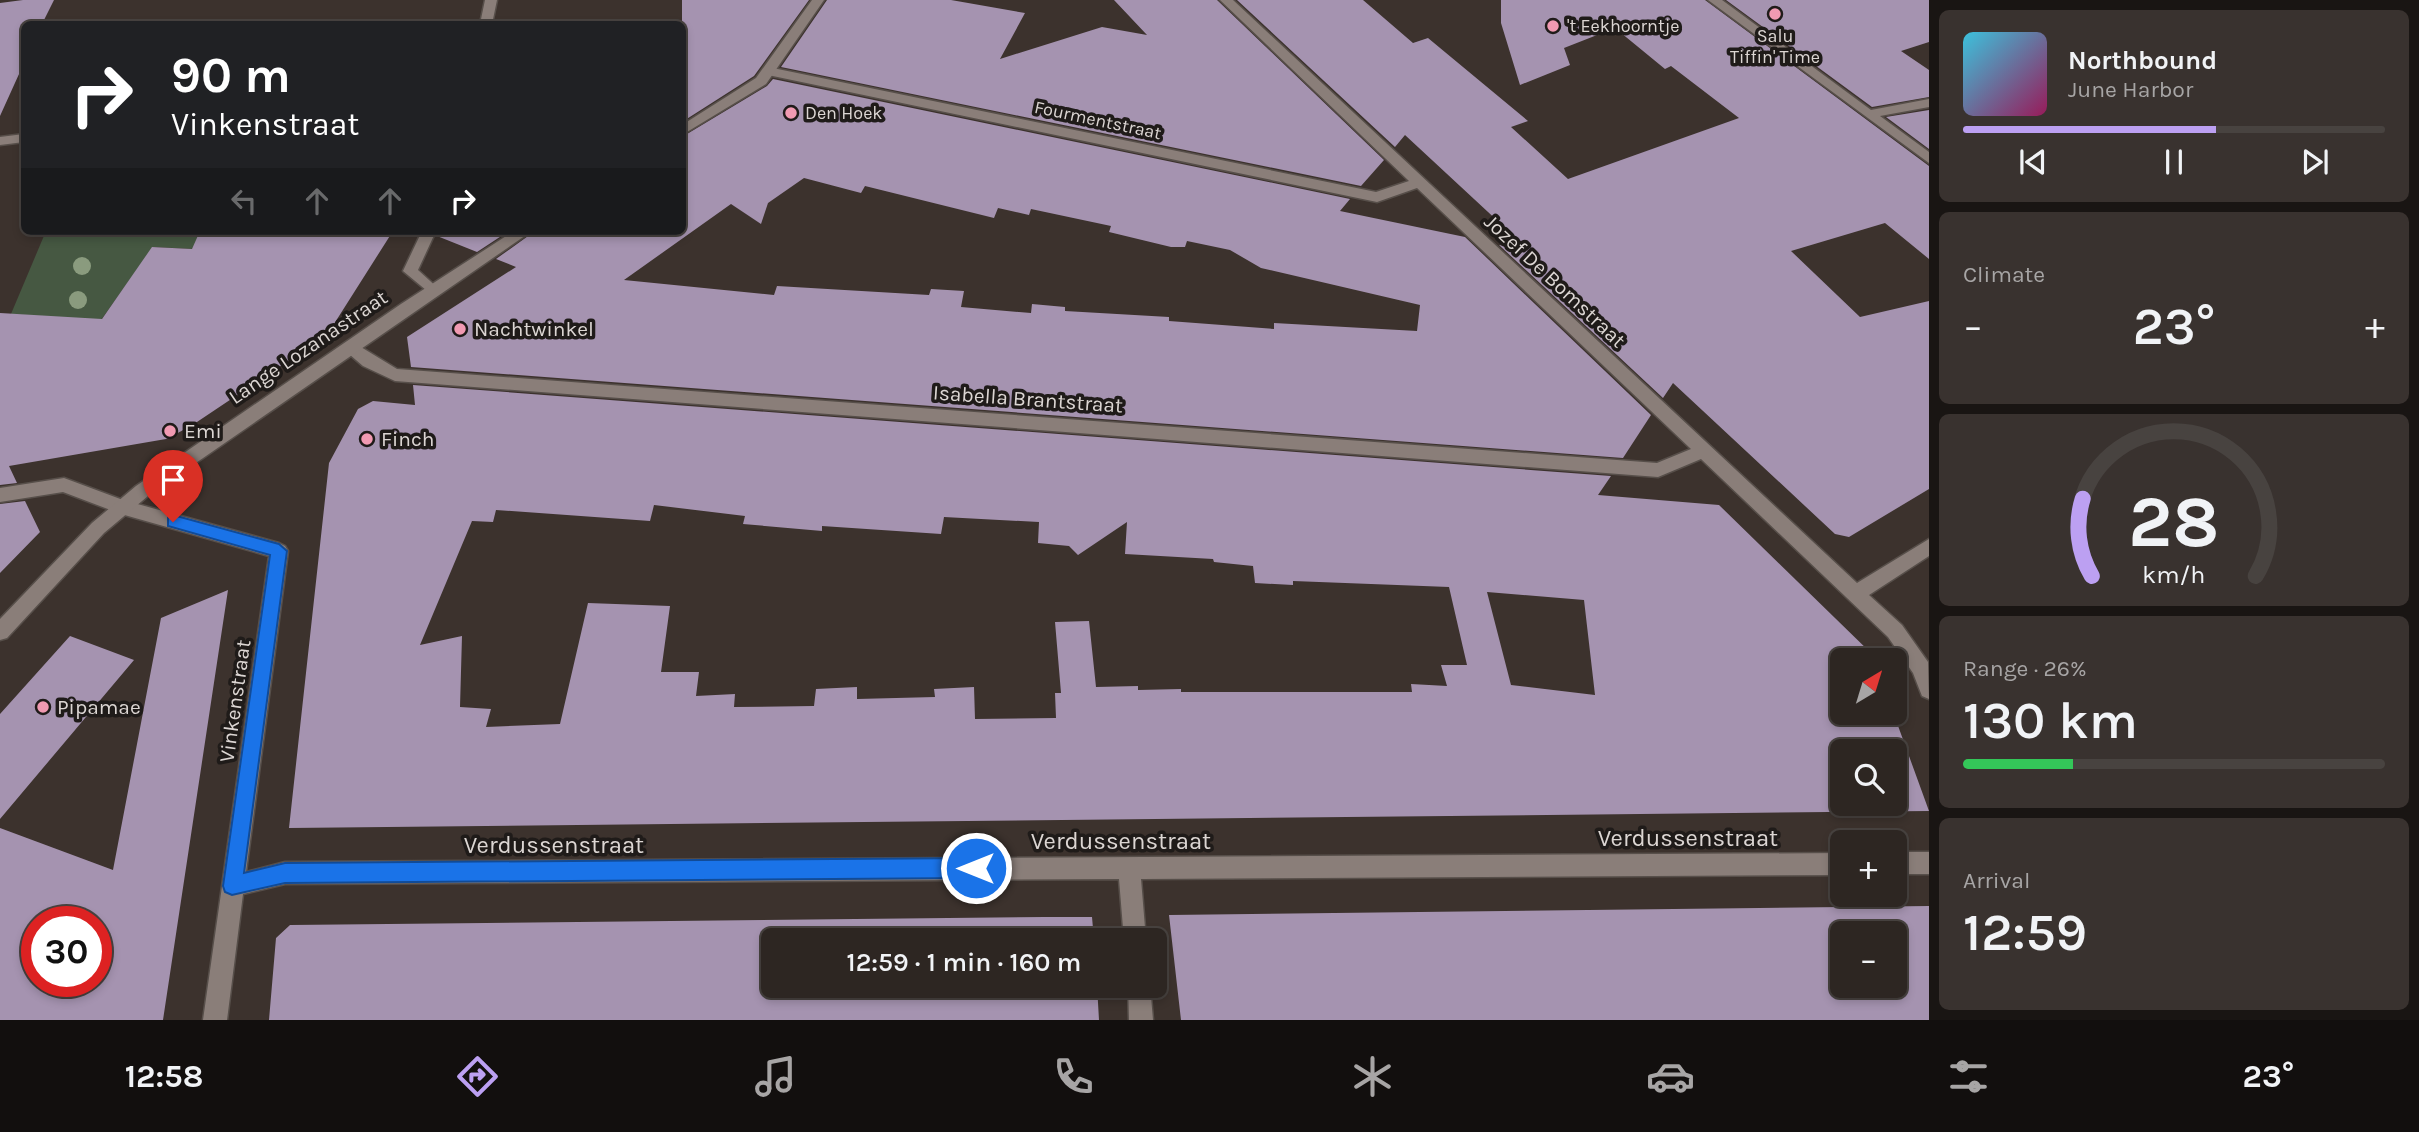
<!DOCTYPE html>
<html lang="en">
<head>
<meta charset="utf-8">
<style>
  body { margin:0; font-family:Karla,sans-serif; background:#39322f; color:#f1f3f6; height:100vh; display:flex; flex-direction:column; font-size:26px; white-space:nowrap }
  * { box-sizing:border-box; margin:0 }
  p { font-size:23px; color:#a7a5a5 }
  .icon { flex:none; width:38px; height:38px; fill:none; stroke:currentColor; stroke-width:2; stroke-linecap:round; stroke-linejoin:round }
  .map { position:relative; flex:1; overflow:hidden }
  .drawer { display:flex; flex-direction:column; gap:10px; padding:10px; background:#191513; width:490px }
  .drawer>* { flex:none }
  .guide { position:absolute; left:21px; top:21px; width:665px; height:214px; border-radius:10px; box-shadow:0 4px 10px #0003,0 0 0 2px #484340; background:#202124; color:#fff; overflow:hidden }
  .needle { width:46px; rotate:38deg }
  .controls { position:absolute; left:1830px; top:648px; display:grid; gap:14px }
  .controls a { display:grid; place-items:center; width:77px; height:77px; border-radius:10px; background:#2d2622; box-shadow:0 4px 10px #0003,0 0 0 2px #484340; font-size:35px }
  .speed { position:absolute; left:21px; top:906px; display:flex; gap:14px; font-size:35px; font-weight:700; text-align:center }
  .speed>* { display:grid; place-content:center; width:91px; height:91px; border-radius:50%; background:#2d2622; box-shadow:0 4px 10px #0003,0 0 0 2px #484340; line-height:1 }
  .speed .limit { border:10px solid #d22; background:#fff; color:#111 }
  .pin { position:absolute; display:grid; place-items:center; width:60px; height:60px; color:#fff; margin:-72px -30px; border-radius:50% 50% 50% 0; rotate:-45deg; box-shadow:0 0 7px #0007 }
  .pin .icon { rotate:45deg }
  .me { position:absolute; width:77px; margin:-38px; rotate:270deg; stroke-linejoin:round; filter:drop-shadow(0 0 5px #0008) }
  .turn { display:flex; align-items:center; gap:24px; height:147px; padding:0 35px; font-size:32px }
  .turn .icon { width:91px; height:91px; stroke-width:2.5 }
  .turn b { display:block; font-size:49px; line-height:60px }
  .lanes { display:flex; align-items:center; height:66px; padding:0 35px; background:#0003; justify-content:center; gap:35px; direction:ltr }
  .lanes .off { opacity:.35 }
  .big { font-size:52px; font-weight:600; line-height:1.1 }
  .drawer .widget { flex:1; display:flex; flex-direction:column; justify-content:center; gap:10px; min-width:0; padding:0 24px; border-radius:10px; background:#39322f }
  .drawer .dial { align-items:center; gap:0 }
  .dial svg { height:182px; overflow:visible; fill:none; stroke:#484340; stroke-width:7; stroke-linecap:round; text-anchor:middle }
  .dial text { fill:#f1f3f6; stroke:none }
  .song { display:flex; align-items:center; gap:21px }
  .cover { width:84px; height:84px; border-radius:10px; background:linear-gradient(135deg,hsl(190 70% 55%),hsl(330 70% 35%)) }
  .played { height:7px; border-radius:4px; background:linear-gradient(90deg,#bca0f2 60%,#484340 60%) }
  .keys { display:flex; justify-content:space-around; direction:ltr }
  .heat { display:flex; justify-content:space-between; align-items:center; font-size:38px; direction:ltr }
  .charge { height:10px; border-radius:5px; background:linear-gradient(90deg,#34c759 26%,#484340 0) }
  .trip { position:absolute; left:761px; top:928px; width:406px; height:70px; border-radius:10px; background:#2d2622; box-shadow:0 4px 10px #0003,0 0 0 2px #484340; font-weight:600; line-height:70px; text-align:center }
  .tabs { display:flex; height:112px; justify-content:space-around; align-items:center; background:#120f0e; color:#a7a5a5 }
  .tabs .icon { width:49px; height:49px }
  .tabs .active { color:#bca0f2 }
  .tabs b { font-size:32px; color:#f1f3f6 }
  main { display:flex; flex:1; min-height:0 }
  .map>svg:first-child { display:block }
  .green { fill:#465842 }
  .building { fill:#a593b0; fill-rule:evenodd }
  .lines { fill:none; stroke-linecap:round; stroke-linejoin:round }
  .street-casing { stroke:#574f4a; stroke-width:3 }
  .secondary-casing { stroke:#574f4a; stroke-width:3 }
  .street { fill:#8a7e79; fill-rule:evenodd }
  .secondary { fill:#8a7e79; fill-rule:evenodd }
  .tree { fill:#8a9b7e }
  .route { fill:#1a73e8; stroke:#114b97; stroke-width:2 }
  .poi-dot { fill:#f19ab2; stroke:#1f1b19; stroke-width:2.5 }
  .labels { text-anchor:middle; stroke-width:7; stroke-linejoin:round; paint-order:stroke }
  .far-poi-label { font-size:18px; fill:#dcd6d3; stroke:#1f1b19; text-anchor:start }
  .far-street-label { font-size:18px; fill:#dcd6d3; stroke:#1f1b19 }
  .street-label { font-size:21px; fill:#dcd6d3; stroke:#1f1b19 }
  .poi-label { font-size:21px; fill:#dcd6d3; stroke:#1f1b19; text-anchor:start }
  .near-street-label { font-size:24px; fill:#dcd6d3; stroke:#1f1b19 }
</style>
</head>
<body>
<main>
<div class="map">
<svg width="1929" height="1020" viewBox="0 0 1929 1020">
  <rect width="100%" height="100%" fill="#3c322d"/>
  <path class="green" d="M46,231H200L213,250L153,247L101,320L11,314Z"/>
  <path class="building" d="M23,0H54L42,24H24V63L0,116V3Z
    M682,0H809L754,76L682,122Z
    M827,0H951L1025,13L1000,59L1102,27L1147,35L1114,0H1217L1384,160L1361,186L781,67Z
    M1237,0H1363L1413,43L1428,38L1528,121L1511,127L1568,179L1739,118L1671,66L1665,69L1615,28L1564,48L1570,65L1520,85L1501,23V0H1705L1929,166V259L1885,223L1791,251L1860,317L1929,301V489L1849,537L1835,534L1673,383L1663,398L1499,245L1530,251L1405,135L1395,147Z
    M1726,0H1929V42L1901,51L1929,70V97L1872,107Z
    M773,79L1350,199L1340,211L1465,237L1651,415L1623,458L411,367L407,337L516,267L496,259L535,231H682V137L767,86ZM804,178L861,193L865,186L994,218L998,208L1029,215L1031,209L1111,226L1109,232L1171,247H1185L1187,241L1230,250L1261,268L1420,305L1417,331L1274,323V329L1169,321V317L1065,311V307L1032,304L1031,313L961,307L964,291L931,289L929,295L777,286L774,295L624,280L731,204L761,224L768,203Z
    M1929,110V149L1886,117Z
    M200,231H393L327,335L191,426L166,439L9,466L17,483L0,485V313L102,319L152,247L192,249Z
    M438,231H509L477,252L437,236Z
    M413,385L1611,476L1598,495L1719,505L1874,656L1875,660H1843V712H1893L1929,811L289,828L329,463L358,409L373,401L415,405ZM654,505L745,516L743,524L822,531V526L941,534L944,517L1039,522L1038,543L1069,546L1078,555L1127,522L1125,554L1213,559L1214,562L1253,566L1255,583L1293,585V581L1449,587L1467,665H1441L1447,686L1411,684L1412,692H1181V689L1138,690V686L1096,687L1089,621L1055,622L1061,693H1055L1056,718L975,719L974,687L934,689L935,697L857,699V687L816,689L814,706L734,707L735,694L696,696L699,672H661L670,606L588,603L560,724L486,727L491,709L460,707L462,636L420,645L472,521L493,522L496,510L650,521ZM1487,592L1584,600L1595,695L1511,685ZM1843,751H1895V803H1843Z
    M25,501L40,532L0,573V504Z
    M228,590L163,1020H0V828L113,870L161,618ZM37,922H96V982H37Z
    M70,636L134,660L0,819V714Z
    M1929,906V1020H1181L1169,915ZM1843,933H1895V985H1843Z
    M1045,917H1092L1094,940H774V985H1097L1099,1020H269L276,938L290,925Z"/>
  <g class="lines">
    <defs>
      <path id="street" d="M485,0H497L492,24H480Z
        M1220,0H1233L1857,583L1929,539V556L1869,595L1902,625L1928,662L1929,699L1922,696L1913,673L1888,637L1701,459L1658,477L395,381L363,366L342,348L350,342L356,344L397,369L1657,463L1691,449L1417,188L1377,202L768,75L762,71L768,67L1376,192L1409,181Z
        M1708,0H1722L1871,110L1929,99V107L1880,116L1929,152V163Z
        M24,134V142L0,145V137Z
        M422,231H436L418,270L440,290L432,295L403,271Z
        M64,478L123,500L279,543L285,546L288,551L246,872L285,862L1843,853V875L1141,879L1146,940H1124L1119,879L285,884L243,894L227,1020H203L269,556L121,514L63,492L0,502V488Z
        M1895,852H1929V874H1895Z
        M1128,985H1150L1153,1020H1129Z"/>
      <path id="secondary" d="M812,0H824L766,84L682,135V125L756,78Z
        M514,231H532L148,496L104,533L7,638L0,640V619L92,523L136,486L401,304Z"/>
    </defs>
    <use href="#street" class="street-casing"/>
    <use href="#secondary" class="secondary-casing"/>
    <use href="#street" class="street"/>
    <use href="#secondary" class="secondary"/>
  </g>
  <g class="tree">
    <circle cx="82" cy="266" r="9"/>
    <circle cx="78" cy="300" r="9"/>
  </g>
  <path class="route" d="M173,515L279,544L287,551L244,873L285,863L976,858L983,861L986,868L983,875L976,878L285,883L232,895L225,892L223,886L270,555L168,526V517Z"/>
  <g class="poi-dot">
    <circle cx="1775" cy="14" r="7"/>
    <circle cx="1553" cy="26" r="7"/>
    <circle cx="791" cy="113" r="7"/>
    <circle cx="460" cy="329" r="7"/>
    <circle cx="170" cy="431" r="7"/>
    <circle cx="367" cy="439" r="7"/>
    <circle cx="43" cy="707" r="7"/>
  </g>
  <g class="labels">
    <g class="far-poi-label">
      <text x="1567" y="32">'t Eekhoorntje</text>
      <text x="1775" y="42" text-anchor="middle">Salu<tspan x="1775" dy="21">Tiffin' Time</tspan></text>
      <text x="805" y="119">Den Hoek</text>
    </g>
    <g class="far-street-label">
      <text transform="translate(1098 120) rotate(12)" y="6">Fourmentstraat</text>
    </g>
    <g class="street-label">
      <text transform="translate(1555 281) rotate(43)" y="7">Jozef De Bomstraat</text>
      <text transform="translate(308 347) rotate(-34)" y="7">Lange Lozanastraat</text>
      <text transform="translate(1028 399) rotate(4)" y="7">Isabella Brantstraat</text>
      <text transform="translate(235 701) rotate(-82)" y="7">Vinkenstraat</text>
    </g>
    <g class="poi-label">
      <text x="474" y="336">Nachtwinkel</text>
      <text x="184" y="438">Emi</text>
      <text x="381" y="446">Finch</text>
      <text x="57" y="714">Pipamae</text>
    </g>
    <g class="near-street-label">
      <text x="1688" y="846">Verdussenstraat</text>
      <text x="1121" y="849">Verdussenstraat</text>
      <text x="554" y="853">Verdussenstraat</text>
    </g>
  </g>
</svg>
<div class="controls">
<a><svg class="needle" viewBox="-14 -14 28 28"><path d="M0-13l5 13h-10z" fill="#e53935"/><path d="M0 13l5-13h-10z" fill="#a7a5a5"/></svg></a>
<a><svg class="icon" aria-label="search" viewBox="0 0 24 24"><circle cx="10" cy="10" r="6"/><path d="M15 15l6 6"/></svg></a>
<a>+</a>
<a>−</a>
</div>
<div class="speed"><div class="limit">30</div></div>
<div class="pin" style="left:173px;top:522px;background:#d93025"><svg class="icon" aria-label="arrive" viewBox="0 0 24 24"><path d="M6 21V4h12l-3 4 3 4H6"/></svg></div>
<svg class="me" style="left:976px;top:868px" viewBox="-20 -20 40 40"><circle r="17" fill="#1a73e8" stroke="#fff" stroke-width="3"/><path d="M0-11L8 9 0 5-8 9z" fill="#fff"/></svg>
<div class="trip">12:59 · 1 min · 160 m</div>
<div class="guide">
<div class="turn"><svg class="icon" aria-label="right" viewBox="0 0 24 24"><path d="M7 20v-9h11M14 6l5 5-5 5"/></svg><div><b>90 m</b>Vinkenstraat</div></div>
<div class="lanes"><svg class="icon off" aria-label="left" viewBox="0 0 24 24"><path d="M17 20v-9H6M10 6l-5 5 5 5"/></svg><svg class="icon off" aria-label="ahead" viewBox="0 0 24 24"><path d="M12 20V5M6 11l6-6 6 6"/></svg><svg class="icon off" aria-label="ahead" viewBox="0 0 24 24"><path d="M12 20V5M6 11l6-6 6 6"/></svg><svg class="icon" aria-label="right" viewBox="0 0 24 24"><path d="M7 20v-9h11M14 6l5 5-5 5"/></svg></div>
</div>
</div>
<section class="drawer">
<div class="widget">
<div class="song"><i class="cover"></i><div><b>Northbound</b><p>June Harbor</p></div></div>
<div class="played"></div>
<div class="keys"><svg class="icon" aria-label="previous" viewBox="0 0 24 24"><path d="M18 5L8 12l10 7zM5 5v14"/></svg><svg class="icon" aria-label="pause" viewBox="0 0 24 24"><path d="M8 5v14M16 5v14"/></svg><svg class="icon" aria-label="next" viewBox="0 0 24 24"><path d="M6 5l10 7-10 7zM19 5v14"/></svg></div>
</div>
<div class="widget"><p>Climate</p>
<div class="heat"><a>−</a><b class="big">23°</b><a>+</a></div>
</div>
<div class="widget dial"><svg viewBox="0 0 100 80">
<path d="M14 69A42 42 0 1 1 86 69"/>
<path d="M14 69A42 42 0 0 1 10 35" stroke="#bca0f2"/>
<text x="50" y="56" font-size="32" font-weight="700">28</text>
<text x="50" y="72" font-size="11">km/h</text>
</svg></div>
<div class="widget"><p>Range · 26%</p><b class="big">130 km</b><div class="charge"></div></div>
<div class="widget"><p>Arrival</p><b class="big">12:59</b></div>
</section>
</main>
<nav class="tabs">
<b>12:58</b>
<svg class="icon active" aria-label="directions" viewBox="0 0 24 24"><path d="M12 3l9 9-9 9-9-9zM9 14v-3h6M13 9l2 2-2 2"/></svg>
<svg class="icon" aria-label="music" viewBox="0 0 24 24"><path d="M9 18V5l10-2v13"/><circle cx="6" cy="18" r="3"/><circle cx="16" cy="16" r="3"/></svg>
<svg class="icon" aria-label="phone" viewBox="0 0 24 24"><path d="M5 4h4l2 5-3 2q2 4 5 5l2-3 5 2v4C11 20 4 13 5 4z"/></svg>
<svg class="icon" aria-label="climate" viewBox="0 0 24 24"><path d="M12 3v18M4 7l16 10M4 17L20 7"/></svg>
<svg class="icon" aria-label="car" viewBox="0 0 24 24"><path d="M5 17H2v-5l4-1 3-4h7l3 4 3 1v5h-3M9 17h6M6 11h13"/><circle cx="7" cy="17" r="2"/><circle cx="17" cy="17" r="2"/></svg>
<svg class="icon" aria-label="filters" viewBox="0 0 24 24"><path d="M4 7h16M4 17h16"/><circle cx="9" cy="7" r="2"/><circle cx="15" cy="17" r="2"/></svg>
<b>23°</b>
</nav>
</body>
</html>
